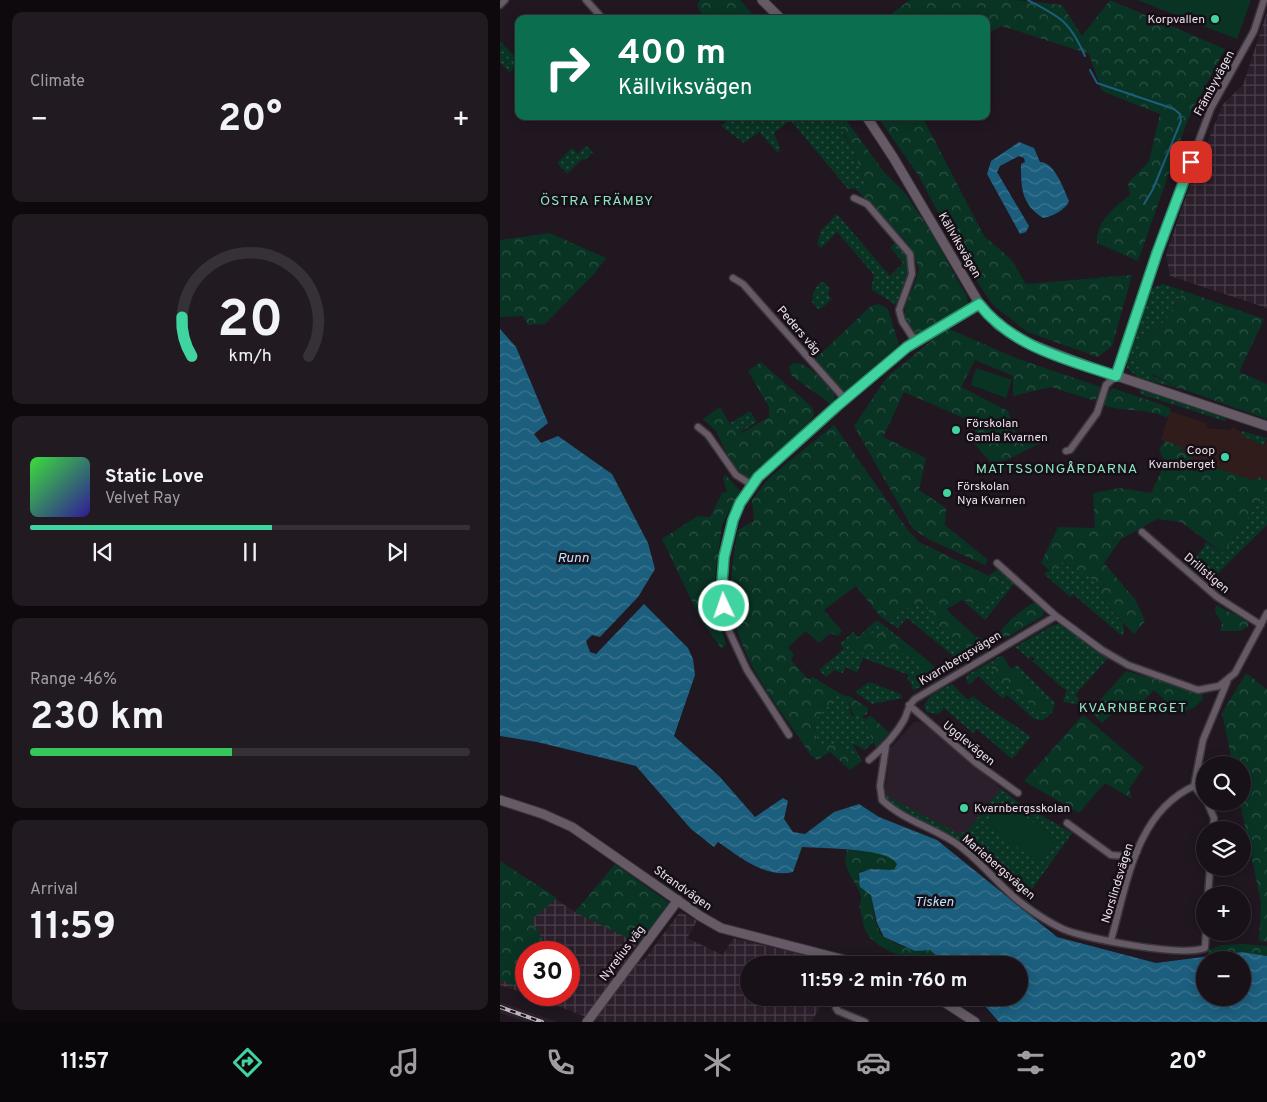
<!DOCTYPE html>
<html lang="en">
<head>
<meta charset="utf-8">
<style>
  body { margin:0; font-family:Overpass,sans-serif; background:#211a21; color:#f1f3f6; height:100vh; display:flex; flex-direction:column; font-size:19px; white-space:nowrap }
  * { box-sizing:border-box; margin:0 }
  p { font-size:16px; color:#9f9da2 }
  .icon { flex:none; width:28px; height:28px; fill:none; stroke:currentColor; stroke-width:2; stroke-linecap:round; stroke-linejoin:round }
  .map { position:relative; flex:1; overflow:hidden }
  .side { display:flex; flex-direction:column; gap:12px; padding:12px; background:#0d090d; width:500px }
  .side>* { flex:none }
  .guide { position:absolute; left:15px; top:15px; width:475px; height:105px; border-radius:10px; box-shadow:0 2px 12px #0003,0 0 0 1px #363137; background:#0b6e4f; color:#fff; overflow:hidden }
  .controls { position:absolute; left:696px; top:756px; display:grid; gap:10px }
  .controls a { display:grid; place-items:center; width:55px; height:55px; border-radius:50%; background:#181118; box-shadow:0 2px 12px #0003,0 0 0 1px #363137; font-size:25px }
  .speed { position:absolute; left:15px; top:941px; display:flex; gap:10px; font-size:25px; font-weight:700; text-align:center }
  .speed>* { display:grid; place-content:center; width:65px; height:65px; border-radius:50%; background:#181118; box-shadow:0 2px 12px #0003,0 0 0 1px #363137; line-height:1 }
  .speed .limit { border:8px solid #d22; background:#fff; color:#111 }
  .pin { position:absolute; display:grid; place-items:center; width:42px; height:42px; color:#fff; margin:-21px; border-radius:10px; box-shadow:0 2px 8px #0006 }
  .me { position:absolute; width:55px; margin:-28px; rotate:357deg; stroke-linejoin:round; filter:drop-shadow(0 0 4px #0008) }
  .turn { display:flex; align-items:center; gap:18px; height:105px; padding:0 20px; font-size:22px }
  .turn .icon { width:65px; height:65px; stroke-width:2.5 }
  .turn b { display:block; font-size:35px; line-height:42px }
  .big { font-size:38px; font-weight:700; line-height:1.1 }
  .side .tile { flex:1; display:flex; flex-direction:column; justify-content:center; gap:8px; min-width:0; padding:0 18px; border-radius:10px; background:#211a21 }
  .side .dial { align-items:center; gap:0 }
  .dial svg { height:130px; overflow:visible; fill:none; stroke:#363137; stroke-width:7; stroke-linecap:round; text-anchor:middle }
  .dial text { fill:#f1f3f6; stroke:none }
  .song { display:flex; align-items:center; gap:15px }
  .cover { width:60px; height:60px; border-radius:8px; background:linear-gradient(135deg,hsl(120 70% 55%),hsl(250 70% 35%)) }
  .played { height:5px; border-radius:2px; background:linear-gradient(90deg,#40d4a1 55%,#363137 55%) }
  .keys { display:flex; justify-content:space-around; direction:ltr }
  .heat { display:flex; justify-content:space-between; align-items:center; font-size:28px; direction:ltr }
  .charge { height:8px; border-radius:4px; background:linear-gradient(90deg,#34c759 46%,#363137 0) }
  .trip { position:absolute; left:240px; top:956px; width:288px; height:50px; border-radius:25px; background:#181118; box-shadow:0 2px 12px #0003,0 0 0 1px #363137; font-weight:700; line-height:50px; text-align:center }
  .dock { display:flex; height:80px; justify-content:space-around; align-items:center; background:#0a070a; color:#9f9da2 }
  .dock .icon { width:35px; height:35px }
  .dock .active { color:#40d4a1 }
  .dock b { font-size:22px; color:#f1f3f6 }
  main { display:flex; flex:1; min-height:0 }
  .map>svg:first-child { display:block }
  .commercial { fill:#2f1c1b }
  .industrial { fill:url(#industrial-grid) }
  .built { fill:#2c1f2c }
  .grass { fill:url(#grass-dots) }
  .forest { fill:url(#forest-crowns) }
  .garden { fill:#093424 }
  .water { fill:url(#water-waves); fill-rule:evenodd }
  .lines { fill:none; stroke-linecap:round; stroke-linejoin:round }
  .stream { stroke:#1c5e7d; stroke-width:2 }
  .street-casing { stroke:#3b353b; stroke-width:9 }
  .secondary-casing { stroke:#3b353b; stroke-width:11 }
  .street { stroke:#655a65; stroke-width:6 }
  .secondary { stroke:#655a65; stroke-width:9 }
  .rail-casing { stroke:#bdb5bc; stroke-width:4 }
  .rail { stroke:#170e17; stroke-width:2; stroke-dasharray:5.5; stroke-linecap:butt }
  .route-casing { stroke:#2a8a69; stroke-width:12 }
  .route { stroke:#40d4a1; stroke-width:9 }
  .poi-dot { fill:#40d4a1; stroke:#170e17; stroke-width:2 }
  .labels { text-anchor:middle; stroke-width:5; stroke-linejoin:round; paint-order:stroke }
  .poi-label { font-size:12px; fill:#e8e1e7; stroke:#170e17; text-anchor:start }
  .street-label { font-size:12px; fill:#e8e1e7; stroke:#170e17 }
  .neighbourhood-label { font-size:14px; letter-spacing:1px; fill:#8de5c0; stroke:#170e17 }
  .water-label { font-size:14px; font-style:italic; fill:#bce4fb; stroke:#170e17 }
</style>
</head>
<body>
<main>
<section class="side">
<div class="tile"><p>Climate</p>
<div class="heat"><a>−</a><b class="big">20°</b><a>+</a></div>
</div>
<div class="tile dial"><svg viewBox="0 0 100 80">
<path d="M14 69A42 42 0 1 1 86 69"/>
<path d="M14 69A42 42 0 0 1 8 45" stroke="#40d4a1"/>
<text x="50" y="56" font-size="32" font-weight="700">20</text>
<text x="50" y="72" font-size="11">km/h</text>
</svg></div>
<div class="tile">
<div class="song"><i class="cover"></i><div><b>Static Love</b><p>Velvet Ray</p></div></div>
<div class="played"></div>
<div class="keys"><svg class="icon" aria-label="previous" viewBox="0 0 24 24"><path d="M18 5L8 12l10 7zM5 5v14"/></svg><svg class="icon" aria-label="pause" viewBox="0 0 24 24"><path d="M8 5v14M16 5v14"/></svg><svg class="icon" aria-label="next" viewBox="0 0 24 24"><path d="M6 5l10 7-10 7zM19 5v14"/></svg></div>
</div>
<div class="tile"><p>Range · 46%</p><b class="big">230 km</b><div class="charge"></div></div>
<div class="tile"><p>Arrival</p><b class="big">11:59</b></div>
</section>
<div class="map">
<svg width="767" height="1022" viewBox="0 0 767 1022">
  <defs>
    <pattern id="industrial-grid" width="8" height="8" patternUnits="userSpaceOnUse" patternTransform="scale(1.25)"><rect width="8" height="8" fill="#2c1f2c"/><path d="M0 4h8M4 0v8" fill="none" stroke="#4b3f4b"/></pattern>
    <pattern id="grass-dots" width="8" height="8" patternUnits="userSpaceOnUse" patternTransform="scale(1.25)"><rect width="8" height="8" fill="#093424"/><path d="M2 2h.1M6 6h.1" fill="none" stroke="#2d5144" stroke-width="1.8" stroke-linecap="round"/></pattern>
    <pattern id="forest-crowns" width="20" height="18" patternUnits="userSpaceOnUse" patternTransform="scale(1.25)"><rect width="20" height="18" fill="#093424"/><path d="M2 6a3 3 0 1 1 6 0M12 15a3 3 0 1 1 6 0" fill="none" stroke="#2d5144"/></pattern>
    <pattern id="water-waves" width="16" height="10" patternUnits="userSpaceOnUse" patternTransform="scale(1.25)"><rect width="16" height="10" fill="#1c5e7d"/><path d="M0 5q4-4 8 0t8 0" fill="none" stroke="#3d758f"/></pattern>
  </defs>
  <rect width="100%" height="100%" fill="#201720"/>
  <path class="commercial" d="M670,411L707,423L706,428L729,430L733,427L764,446L767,441V480L758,477L756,482L690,460L680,451L681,447L661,440Z"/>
  <path class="industrial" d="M767,12V308L670,276L666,254L690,185L723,104L743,85Z
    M0,862L75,912L138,943L128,957L137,962L144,960L180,912L197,921L187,938L223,955L233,938L346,965H249V998H326L311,1022H100L28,995H69V952H26V994L0,985Z"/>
  <path class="built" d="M414,722H421L429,728L518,802L572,833L527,896L521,894L493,869L449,835L389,803L385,792L390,749Z
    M0,1002L58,1022H26L0,1013Z"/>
  <path class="grass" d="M0,41L18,60L10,73L0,62Z
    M231,116H344L346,120L342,122L343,134L354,152L367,187L348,189L292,122H288L274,133L280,149L278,153L259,132L244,143L221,126Z
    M86,146L93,152L85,160L82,159L67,174L57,163L72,148L78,154Z
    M337,214L390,276L403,263L390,247L396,242C419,268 406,277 396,305L371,289L374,275L337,232L321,248L317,244L321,230Z
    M321,282L325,283L330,289L328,294L332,299L319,310L312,302C313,292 314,289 321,282Z
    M663,284L684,291L666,320L639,342L653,376L682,389L639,378L627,368V355L647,292L649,289Z
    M639,387L697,408L727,415L725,421L640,394Z
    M250,411L257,422L234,436L227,425Z
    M742,431L767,438L764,446L742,435Z
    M767,497V525L716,575L715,564H700L695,558L704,547L705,542L723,553L759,502Z
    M562,562C574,569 595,576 601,589C605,594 604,602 608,607C615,617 629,622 622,636L573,594L570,597L544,574Z
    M498,568L514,584L485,620L462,600L482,605L503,578L496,570Z
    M426,604L446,609L476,637L487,640L492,645L461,664L459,660L460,657L457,655L455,658H451L452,655L407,618L398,628L391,624L403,609Z
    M377,620L426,659L440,672V675L413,691L411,682L407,680L409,675L363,658L357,673L346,667L343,673L334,670L326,677L319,670L344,649L340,644L353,632L358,637Z
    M560,624L608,658L575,695L580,701L577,704L563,702L567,689H564L532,661L535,659L532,656L529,659L515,647L553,625Z
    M502,655L511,669L517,665L555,703L552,713L543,720L534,719L507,695L503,699L478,676L469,685L466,679L467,675Z
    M369,682L401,694L402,698L372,704L355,692Z
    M452,684L468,700L473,696C491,712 512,722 531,737L512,759L477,729L473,733L444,708L439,714L426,712L424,705L431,695Z
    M339,693L346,696L352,716L357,713L366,719L375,740L365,750L352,743L362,761L340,744L334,746L318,743L314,721Z
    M501,789L518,802L572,833L527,896L521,894L493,869L450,835L389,803L383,794L459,834L467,831Z"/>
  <path class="forest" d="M200,0H240L257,19H204L197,6Z
    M410,0H516L562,5L582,36L610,0L725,49L688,119L638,261L597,243C596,221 614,208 630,195L628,183L649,161L660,114L602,91L589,54L502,26L486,34V19H384Z
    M377,116H422L484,236L511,259L526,284L632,275L612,346L598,357L527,332L492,304L460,255L419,176Z
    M346,120L384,172L405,193L431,232L467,297L468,303L465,310L415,337C392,303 415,299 419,267L405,240L355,188L367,187L354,152L339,125Z
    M50,233L106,258L94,274L45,324L28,325L23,316L0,317V240Z
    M684,291L764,319L739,372L767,384V419L682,389L636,366L639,342L666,320Z
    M379,304L388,309L399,345L345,392L314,360L371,306Z
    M447,328L518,359L601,387L595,401L551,387L513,396V376L475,360L461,387L508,411L518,438L543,435V442L494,466L473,442L477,424L404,392L383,437L426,458L419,490L446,508L445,525L488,560L485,565L430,540L413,529L354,426L387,377Z
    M261,362L312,407L314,414L309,424L250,480L234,468L216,431L203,419L220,407L232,428L242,433L269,417V407L248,371Z
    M293,363C309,362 323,382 334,393L335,398L332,405L292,376L289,367Z
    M612,388L663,405L671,409L669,416L666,417C645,408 627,412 605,406L603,403Z
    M334,425L407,529L419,542L489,576L496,570L503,578L493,599L482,605L462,600L447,609L448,615L479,647L474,651L436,626L426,604L403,609L391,624L380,616L356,586L324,610L342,631L338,636L330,633L319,643L306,631L288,647L294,655L291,660L308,679L313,677L339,693L314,722L318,743L334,746L340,744L362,761L350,770L330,752L317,760L310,754C286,717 254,679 239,636C227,602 231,564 238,530L254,521L252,500L270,477Z
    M665,441L682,447L681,451L692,456L691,460L756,481L758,477L767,480V497L759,502L723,553L681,522L657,519L621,539L604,563L635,599L645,621L634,634L607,606L601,588L592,579L563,562L550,571L541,563L558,527L595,528L593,493L620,488L651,493L665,463L659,449Z
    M226,475L240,491L222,525L215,578L214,603L226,645L221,648L201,620L162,539L198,516L210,517L222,493L227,492L223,478Z
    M709,563L715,564L716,575L703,573L698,569L700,564Z
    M537,602L544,610L543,616L509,636L497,639C498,629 526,604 537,602Z
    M716,605L747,621L749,626L740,631H720L722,623L715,612Z
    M374,632C395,632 418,650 431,667L427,673L409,654L385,652L354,653L348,642Z
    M498,661H504C518,678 538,689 551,709L547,713C532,715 528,697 516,690C509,686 502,683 495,679L491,665Z
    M626,671L702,692L703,699L695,707L680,714L654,690C644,701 638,706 623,704L602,723L590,711Z
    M746,673L767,689V942L759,941L761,902L740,803L742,802V765H733L722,713Z
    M346,696H349L368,708L367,714L362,716L353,714Z
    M583,715L644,767L629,789L632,799L605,783L579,813L524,781Z
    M371,716L389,733L376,748L366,724L367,717Z
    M347,850C361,850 385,851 397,861V867L393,870L371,869L359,872C360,885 361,887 371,895C374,906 374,924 381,934C391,945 416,951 430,950L439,958L441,965C421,965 370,950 364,927C363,921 361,914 360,908C359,905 361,901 361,897C358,882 340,870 347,850Z
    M0,861L57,898L31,920L50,952H26V990L0,980Z
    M115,864L172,905L138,943L75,912Z
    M743,944L767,946V956L742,952L707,957L709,950L722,945Z"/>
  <path class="garden" d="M637,0H751L737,39Z
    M476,368L512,380L506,398L471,385Z
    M504,802L557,839L540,863L487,827Z"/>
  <path class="water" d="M519,142L534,148L540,162C555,162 564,190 569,201C566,209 552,217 543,218C521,204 521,187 521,164L525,162L524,158L519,156L500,166L497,172L529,226L526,232L520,234L487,174L491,161Z
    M0,329L16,347L48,423L34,434L41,443L58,436L112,474L148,543L155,569L138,597L100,637L92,635L86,641L90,652L96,654L144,604L188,648L193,659L195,675L174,736L220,777L255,817L283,798L288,801L284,819L293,832L305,834L334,812L359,804L379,817L437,840L557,937L656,963L742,952L767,956V1022H499L478,998H519V965H441L439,958L430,950L415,951L384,937L377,923L371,895L360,887L359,873L371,869L394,870L397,864C388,847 322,849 302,847L293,872C266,879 240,857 218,842L214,847L191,829L136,766L37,742L0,736ZM705,960H742V998H705Z"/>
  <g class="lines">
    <path class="stream" d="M528,0C561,18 569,20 585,56
      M590,70L597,83L674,109L680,114L681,121L653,189L644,204"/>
    <defs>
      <path id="street" d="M86,0L103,19
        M0,5L5,0
        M354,198L367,204L410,254L412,274L399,310L402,321L415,341
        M233,278L243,284L345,399
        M198,427L208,435L236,475L252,485
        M566,451L570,450L597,413L606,385L616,376L657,253L711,108L754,31L764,0
        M642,532L717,597L761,625
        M497,563L556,616L602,650L628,665L698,690L719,686L735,673L767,613
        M409,705L476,763L518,793
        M289,735L247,670L229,631L224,606L222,583L224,557L235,513L248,490L267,468L337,406L415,341L479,303
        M386,746L380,786L382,800C402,819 431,827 454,842C480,859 499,887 524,905C536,914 550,923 563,929C587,939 682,957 705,948L706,932
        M369,760C382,749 395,736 404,720C408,712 408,705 415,699L556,616
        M694,786L705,800
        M707,802L714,818L713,830
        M567,823L611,855L624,856L637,852
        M708,895L710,868
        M611,940C627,885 635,813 694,786L703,740L727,682
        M341,998L336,1008L338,1011L365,1022"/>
      <path id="secondary" d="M262,0L281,19
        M366,116L393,157L479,303L498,325L530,344L590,367L767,426
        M0,800L43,814L72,827L200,916L221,928L364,965
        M438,998L475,1022
        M87,1022L178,900"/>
    </defs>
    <use href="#street" class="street-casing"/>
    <use href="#secondary" class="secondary-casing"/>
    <use href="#street" class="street"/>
    <use href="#secondary" class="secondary"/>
    <defs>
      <path id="rail" d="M0,1007L42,1022"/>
    </defs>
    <use href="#rail" class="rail-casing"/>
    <use href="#rail" class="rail"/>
  </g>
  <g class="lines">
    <defs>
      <path id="route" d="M224,606L222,583L224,557L233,520L240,503L258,477L337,406L407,347L479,304C513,347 566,359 616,376L657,253L691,162"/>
    </defs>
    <use href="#route" class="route-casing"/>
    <use href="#route" class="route"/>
  </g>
  <g class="poi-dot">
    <circle cx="715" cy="19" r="5"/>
    <circle cx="456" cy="430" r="5"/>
    <circle cx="725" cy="457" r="5"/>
    <circle cx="447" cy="493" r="5"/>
    <circle cx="464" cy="808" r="5"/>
  </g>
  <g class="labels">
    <g class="poi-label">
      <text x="705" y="23" text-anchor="end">Korpvallen</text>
      <text x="466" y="427">Förskolan<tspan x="466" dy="14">Gamla Kvarnen</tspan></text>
      <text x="715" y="454" text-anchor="end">Coop<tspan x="715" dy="14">Kvarnberget</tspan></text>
      <text x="457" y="490">Förskolan<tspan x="457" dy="14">Nya Kvarnen</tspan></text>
      <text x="474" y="812">Kvarnbergsskolan</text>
    </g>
    <g class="street-label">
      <text transform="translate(714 83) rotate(-62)" y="4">Främbyvägen</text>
      <text transform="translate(460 245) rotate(60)" y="4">Källviksvägen</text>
      <text transform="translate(299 330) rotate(49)" y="4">Peders väg</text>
      <text transform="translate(707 573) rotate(40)" y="4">Drillstigen</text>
      <text transform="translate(460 658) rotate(-31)" y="4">Kvarnbergsvägen</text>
      <text transform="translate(469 743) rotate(39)" y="4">Ugglevägen</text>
      <text transform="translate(499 867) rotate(41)" y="4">Mariebergsvägen</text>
      <text transform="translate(617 883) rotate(-73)" y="4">Norslindsvägen</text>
      <text transform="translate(183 888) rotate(35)" y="4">Strandvägen</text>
      <text transform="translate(122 953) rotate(-53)" y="4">Nyrelius väg</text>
    </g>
    <g class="neighbourhood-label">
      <text x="97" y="205">ÖSTRA FRÄMBY</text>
      <text x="557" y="473">MATTSSONGÅRDARNA</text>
      <text x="633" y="712">KVARNBERGET</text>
    </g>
    <g class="water-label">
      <text x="73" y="562">Runn</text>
      <text x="434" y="906">Tisken</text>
    </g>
  </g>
</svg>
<div class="controls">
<a><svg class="icon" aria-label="search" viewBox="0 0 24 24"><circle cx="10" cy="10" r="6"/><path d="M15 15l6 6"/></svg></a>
<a><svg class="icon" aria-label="layers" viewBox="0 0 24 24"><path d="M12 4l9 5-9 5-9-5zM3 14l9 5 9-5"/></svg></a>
<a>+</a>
<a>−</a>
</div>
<div class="speed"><div class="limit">30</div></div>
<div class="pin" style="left:691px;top:162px;background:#d93025"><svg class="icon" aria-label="arrive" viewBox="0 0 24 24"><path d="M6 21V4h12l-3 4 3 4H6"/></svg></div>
<svg class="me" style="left:224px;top:606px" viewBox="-20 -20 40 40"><circle r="17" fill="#40d4a1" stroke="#fff" stroke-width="3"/><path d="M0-11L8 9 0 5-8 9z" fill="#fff"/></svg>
<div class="trip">11:59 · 2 min · 760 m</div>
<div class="guide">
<div class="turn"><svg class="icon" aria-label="right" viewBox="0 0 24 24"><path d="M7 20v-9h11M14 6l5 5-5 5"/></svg><div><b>400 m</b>Källviksvägen</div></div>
</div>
</div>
</main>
<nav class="dock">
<b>11:57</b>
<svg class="icon active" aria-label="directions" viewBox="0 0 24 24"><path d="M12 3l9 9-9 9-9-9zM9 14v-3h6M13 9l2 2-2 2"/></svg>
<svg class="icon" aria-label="music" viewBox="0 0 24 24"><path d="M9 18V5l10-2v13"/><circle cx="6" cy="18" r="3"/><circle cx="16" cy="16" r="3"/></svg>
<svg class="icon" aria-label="phone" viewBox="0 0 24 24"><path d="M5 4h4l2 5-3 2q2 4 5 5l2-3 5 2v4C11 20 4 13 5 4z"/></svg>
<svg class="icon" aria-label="climate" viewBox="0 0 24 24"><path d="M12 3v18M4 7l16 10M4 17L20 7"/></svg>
<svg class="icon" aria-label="car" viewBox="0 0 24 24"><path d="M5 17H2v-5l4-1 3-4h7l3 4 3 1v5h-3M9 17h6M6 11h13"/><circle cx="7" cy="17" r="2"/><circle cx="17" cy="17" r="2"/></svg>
<svg class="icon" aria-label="filters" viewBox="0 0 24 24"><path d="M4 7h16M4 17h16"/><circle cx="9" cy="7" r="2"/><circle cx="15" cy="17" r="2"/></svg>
<b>20°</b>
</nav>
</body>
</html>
